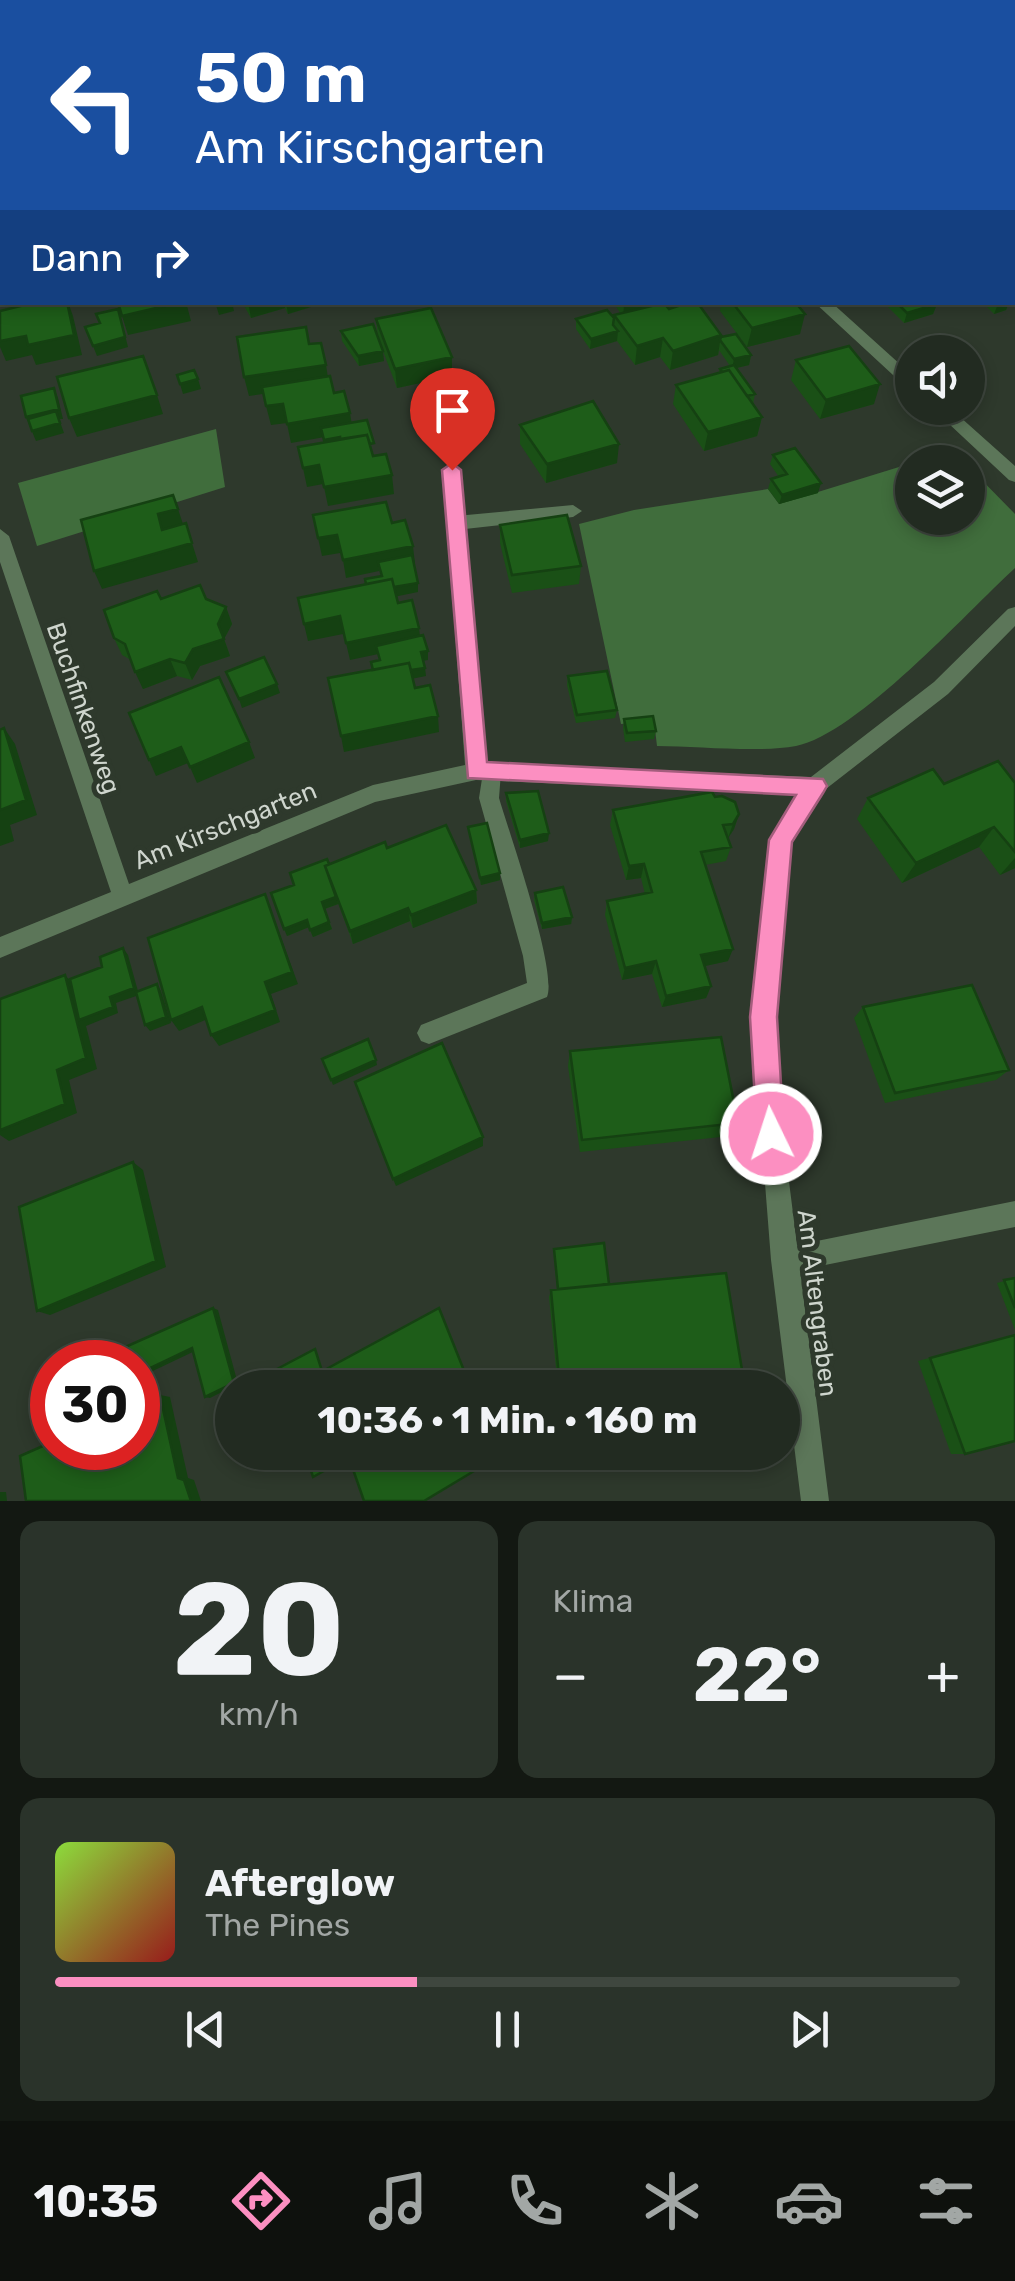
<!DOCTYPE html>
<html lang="de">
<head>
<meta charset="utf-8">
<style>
  body { margin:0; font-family:Rubik,sans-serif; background:#2a332a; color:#f1f3f6; height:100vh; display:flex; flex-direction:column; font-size:38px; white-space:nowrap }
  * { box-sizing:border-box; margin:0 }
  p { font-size:32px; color:#a2a7a5 }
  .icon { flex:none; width:55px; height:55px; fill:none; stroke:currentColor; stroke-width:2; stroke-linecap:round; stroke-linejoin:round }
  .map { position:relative; height:1501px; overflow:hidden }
  .sheet { display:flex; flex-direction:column; gap:20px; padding:20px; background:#131812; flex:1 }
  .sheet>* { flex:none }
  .banner { position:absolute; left:0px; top:0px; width:1015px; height:305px; box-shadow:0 5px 15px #0003,0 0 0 2px #3f473f; background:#1a4fa0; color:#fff; overflow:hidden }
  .tools { position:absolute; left:895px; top:335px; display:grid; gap:20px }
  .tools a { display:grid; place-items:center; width:90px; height:90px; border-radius:50%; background:#222b21; box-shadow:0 5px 15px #0003,0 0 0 2px #3f473f; font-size:50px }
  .speed { position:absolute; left:30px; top:1340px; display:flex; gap:20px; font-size:50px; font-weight:700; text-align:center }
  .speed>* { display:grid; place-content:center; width:130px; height:130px; border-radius:50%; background:#222b21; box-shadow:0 5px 15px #0003,0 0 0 2px #3f473f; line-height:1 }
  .speed .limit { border:15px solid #d22; background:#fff; color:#111 }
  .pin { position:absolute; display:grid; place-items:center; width:85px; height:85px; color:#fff; margin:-102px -42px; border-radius:50% 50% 50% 0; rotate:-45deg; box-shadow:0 0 10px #0007 }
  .pin .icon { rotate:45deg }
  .me { position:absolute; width:110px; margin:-55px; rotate:356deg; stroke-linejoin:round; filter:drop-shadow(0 0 8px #0008) }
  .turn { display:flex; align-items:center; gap:35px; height:210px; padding:0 30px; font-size:45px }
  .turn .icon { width:130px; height:130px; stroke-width:2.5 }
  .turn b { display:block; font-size:70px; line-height:85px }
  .then { display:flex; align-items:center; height:95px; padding:0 30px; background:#0003; gap:20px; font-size:38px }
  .big { font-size:75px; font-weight:700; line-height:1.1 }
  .sheet .tile { flex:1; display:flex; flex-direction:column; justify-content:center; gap:15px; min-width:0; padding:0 35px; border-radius:20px; background:#2a332a }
  .sheet .dial { align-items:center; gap:0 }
  .dial b { font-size:130px; line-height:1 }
  .song { display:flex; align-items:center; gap:30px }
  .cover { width:120px; height:120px; border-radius:15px; background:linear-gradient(135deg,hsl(90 70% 55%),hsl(0 70% 35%)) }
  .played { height:10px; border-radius:5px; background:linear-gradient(90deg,#fc8fc1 40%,#3f473f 40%) }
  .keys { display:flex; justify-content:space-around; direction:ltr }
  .heat { display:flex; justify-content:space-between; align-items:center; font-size:55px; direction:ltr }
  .sheet .tiles { flex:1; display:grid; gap:20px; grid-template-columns:1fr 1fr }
  .tile:last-child { grid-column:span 2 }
  .trip { position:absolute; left:215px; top:1370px; width:585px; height:100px; border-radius:50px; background:#222b21; box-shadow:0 5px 15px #0003,0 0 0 2px #3f473f; font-weight:700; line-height:100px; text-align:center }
  .tabs { display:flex; height:160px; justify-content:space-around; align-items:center; background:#0e110d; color:#a2a7a5 }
  .tabs .icon { width:70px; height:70px }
  .tabs .current { color:#fc8fc1 }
  .tabs b { font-size:45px; color:#f1f3f6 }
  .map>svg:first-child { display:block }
  .green { fill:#406d3c }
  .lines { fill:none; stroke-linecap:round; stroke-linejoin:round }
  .lane { fill:#5c7659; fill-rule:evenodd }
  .street { fill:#5c7659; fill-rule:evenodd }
  .secondary { fill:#70996b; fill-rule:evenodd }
  .wall { fill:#1a5016 }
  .shaded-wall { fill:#154112 }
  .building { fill:#1e5d19; stroke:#154112; stroke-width:2.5 }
  .route { fill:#fc8fc1; stroke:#a45d7d; stroke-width:2.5 }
  .labels { text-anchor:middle; stroke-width:10; stroke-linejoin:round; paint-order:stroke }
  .street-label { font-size:25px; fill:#ced5cd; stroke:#2e392c }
</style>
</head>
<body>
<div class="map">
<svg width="1015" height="1501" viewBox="0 0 1015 1501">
  <rect width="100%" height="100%" fill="#2e392c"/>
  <path class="green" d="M216,429L225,487L37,546L18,483Z
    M912,463V518H968V466L1015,514V568C966,613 857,734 796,746C758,753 697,746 657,746L654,721L621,724L579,524L634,510L768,489L779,504Z"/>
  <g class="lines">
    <path class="lane" d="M573,505L582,511L573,517L456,530L447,523L456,516Z
      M491,763L498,766L501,772L499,798C509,832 558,971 547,997L429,1044L421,1041L417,1033L421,1025L527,983L523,956L479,798L484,766Z"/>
    <path class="street" d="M141,0H156L157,2H143Z
      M465,0H479L480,2H467Z
      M636,0H649L650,2H638Z
      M0,147H2V155H0Z
      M51,302H82L0,324V314Z
      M814,302H831L912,375V388L906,387Z
      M932,408H950L1015,466V482L1009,480Z
      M451,464L459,470L485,763L811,777L934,682L1008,609L1015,607V626L948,694L822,792L790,842L774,1017L783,1134L797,1245L1015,1201V1227L800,1270L829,1501H801L771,1260L752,1017L770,840L798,794L476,780L375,802L0,958V937L111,892L0,562V529L9,536L129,884L373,785L465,765L443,470Z"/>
    <path class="secondary" d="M819,0H832L833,2H821Z
      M1012,194L1015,195V205H1012Z"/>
  </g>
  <path class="wall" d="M25,0H98L99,2H28Z
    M199,0H289L290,2H199Z
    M242,302H327L288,314L285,308L251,318Z
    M613,302H647V307L669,309L721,335V337L751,355L749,365L736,368L755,394L753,404L762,417L757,436L704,451L673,404L676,385L719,373L720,369L730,366L719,350L718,355L670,370L660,357L635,365L617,341L590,349L576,329V319L614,318V315L621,314Z
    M721,302H795L800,334L747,347L720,311Z
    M889,302H935L937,304L933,314L904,323L888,307Z
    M987,302H1009L1006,310L994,314L986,306Z
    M376,319L452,376L397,388L378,338Z
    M341,331L384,361L359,366L342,341Z
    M796,360L874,404L820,419L791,380Z
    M520,425L617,463L546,483L520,444Z
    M773,455L818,493L779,504L768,489L771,479L779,477L770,464Z
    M500,525L581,566L579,584L512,593L500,543Z
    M161,599H206L226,607L232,624L224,639L230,656L200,666L192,680L177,676L143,689L131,660L122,655L114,638Z
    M568,676L617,710L615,718L576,723L567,685Z
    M624,719L656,731L654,739L625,742L623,728Z
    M1015,783V868L1000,875L979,847L902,883L857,819L868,798L944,784Z
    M506,793L548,841L520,848L506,801Z
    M715,797L739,814L734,829L728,838L731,847L726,861L705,865L728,961L704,966L711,986L706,998L662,1007L652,974L622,980L605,915L607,901L645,894L641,878L626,880L610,825L613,810Z
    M468,827L500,880L481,885Z
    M387,848L476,890L477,903L413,928L410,921L353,944L338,902V904L325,909L332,929L313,937L309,927L287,936L294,885L329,864Z
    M535,893L572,917L571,924L542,929L534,900Z
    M863,1007L1009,1070L996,1080L885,1103L854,1018Z
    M570,1051L738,1123L730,1136L580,1152L568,1066Z
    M554,1249L609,1284L745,1388H558L549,1297L551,1290L557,1289Z
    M1015,1278V1330L997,1283Z
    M1015,1335L965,1454H951L918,1361Z"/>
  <path class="shaded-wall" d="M209,0H228L229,2H206Z
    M262,0H289L290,2H260V1Z
    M0,270H2V291L0,292Z
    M68,302L73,316L82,355L36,365L32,355L6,361L0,347V341Z
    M182,302H186L191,321L128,335L122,316Z
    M225,302H232L234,311L219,315L216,305Z
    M248,302H284L285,308L251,318Z
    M286,302H327L288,314Z
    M637,302H647L646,309L623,316L624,306Z
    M1002,302H1009L1006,310L994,314L998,304Z
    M937,304L933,314L904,323L907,313Z
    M805,314L800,334L747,347L752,328Z
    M121,319L128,347L97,356L93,346Z
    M618,331L617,341L590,349L591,339Z
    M721,335L718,355L670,370L673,351Z
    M663,338L660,357L635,365L637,346Z
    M383,351L384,361L359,366L358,356Z
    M751,355L749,365L732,369L734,359Z
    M452,357V376L397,388L395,369Z
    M326,365L329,384L249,396L244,377Z
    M198,379L201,389L183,394L180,384Z
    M880,384L874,404L820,419L826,400Z
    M54,388L58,398L63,419H59L64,433L36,441L26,417Z
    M157,395L163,414L77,437L69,418Z
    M283,404L287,423L271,425L266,406Z
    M350,413L353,432L291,443L287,424Z
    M762,417L757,436L704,451L708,432Z
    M619,444L617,463L546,483L547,464Z
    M319,465L323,484L307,487L303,468Z
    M392,475L394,494L328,506L324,487Z
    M821,483L818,493L779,504L782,495Z
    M178,509L184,527L162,530L158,514Z
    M337,535L340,553L322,556L318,538Z
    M192,543L198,562L102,589L94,571Z
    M413,546L415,564L381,571L378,562L379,571L346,578L343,560Z
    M418,583V592L369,602L368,592Z
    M226,607L232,624L224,639L230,656L200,666L192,680L185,663L193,649L218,624Z
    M340,616L343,634L308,641L304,624Z
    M419,628L421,645L350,660L346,643Z
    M428,651V660L422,661L421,652Z
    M170,659L177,676L143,689L135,672Z
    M425,668L426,676L376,686L375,677Z
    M277,684L280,693L242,708L239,699Z
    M438,716L439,732L344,752L341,736Z
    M4,728L15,744L37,815L10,825L14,841L0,846V810Z
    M249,742L255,758L197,783L190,767Z
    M181,747L188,763L156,776L149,760Z
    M739,814L734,829L728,838L733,824Z
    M994,827L979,847L902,883L916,863Z
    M549,833L548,841L520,848V840Z
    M1015,858V868L1000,875Z
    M644,864L641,878L626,880L629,866Z
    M500,873V880L481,885L480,878Z
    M476,890L477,903L413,928L411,915Z
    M265,894L298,984L271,994L280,1022L219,1046L211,1035L265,982Z
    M336,897L338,904L324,909L322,902Z
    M408,908L410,921L353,944L350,931Z
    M572,917L571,924L542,929V923Z
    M307,920L309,927L287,936L284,929Z
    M329,922L332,929L313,937L310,930Z
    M123,948L128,955L139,995L116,1003L118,1013L86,1026L97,1069L69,1080L77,1113L9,1141L0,1135V1130L57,1070L65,975L76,987L110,997Z
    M733,949L728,961L696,968L701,955Z
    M656,961L652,974L622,980L625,968Z
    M157,984L161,991L171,1023L150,1031L145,1025Z
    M711,986L706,998L662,1007L666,996Z
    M202,1007L210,1018L179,1031L171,1020Z
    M376,1060L377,1065L333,1085L331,1080Z
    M483,1137V1146L396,1186L393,1179Z
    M133,1162L143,1170L166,1267L50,1315L37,1311Z
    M213,1308L218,1310L238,1384L210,1398L205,1397Z
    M192,1348L197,1350L138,1378V1374Z
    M160,1395L170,1397L188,1478L194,1480L201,1501H191L178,1478Z
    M0,1492H6L7,1501H0Z"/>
  <path class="building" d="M40,0H95L98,2H42Z
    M393,0H448L450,2H396Z
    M681,0H706L708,2H683Z
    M718,0H751L753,2L710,1Z
    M758,0H783L760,2Z
    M2,158V188L0,189V159Z
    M0,229H2V270H0Z
    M37,302H67L74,335L28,345L26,336L0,341V311Z
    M118,302H182L122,316Z
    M690,302H697L721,335L673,351L663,338L637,346L614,315L664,303L669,309Z
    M732,302H795L805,314L752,328Z
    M896,302H935L937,304L907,313Z
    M431,308L452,357L395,369L376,319Z
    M118,309L125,337L93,346L85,327L100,323L96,314Z
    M607,310L614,318L613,325L618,331L591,339L576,319Z
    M373,324L383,351L358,356L341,331Z
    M306,327L309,344L321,343L326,365L244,377L237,337Z
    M736,334L751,355L734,359L720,340L721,337Z
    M849,346L880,384L826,400L796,360Z
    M143,356L157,395L69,418L57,377Z
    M734,365L755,394L747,396L729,370L722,372L720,369Z
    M194,370L198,379L180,384L177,375Z
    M729,370L762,417L708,432L676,385Z
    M330,376L334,393L344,391L350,413L287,424L283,404L266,406L262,387Z
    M54,388L59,409L26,417L21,396Z
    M593,401L619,444L547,464L520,425Z
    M56,411L60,423L32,431L28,419Z
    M367,420L374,443L370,444L367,435L340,439V437L324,440L321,428Z
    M367,435L373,456L386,454L392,475L324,487L319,465L303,468L298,447Z
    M795,448L821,483L782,495L771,479L787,474L773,455Z
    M173,495L178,509L158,514L162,530L186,523L192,543L94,571L81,520Z
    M386,502L392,523L405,520L413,546L343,560L337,535L318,538L313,515Z
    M567,515L581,566L512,575L500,525Z
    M412,555L418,583L394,587L392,579L366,584L365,579L382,576L378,562Z
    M392,579L398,603L412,600L419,628L346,643L340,616L304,624L298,598Z
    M200,585L206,599L226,607L218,624L224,639L193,649L185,663L170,659L135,672L125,644L114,638L104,610L157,591L161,599Z
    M423,635L428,651L421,652L425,668L411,670L409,663L373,670L371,662L380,660L376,646Z
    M264,657L277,684L239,699L226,672Z
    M409,663L415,688L430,685L438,716L341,736L328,678Z
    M607,671L617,710L577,715L568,676Z
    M219,677L249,742L190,767L181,747L149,760L129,713Z
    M653,716L656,731L627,733L624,719Z
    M4,728L26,800L0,810V730Z
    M998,761L1015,783V852L994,827L916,863L868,798L933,769L944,784Z
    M538,791L549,833L520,840L506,793Z
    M712,792L715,797L722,796L735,802L739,814L733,824L723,825L731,847L701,852L733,949L701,955L711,986L666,996L656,961L625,968L607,901L652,892L644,864L629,866L613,810Z
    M487,823L500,873L480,878L468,827Z
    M446,825L476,890L411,915L408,908L350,931L325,866L385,842L387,848Z
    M327,859L329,864L325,866L336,897L322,902L329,922L310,930L307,920L284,929L271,893L294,885L290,873Z
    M563,887L572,917L542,923L535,893Z
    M265,894L292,972L265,982L275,1010L211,1035L202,1007L171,1020L148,938Z
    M123,948L134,988L110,997L113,1007L79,1020L70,979L102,967L100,957Z
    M65,975L86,1058L57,1070L65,1104L0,1130V999Z
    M157,984L166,1017L145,1025L136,992Z
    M972,985L1009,1070L895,1093L863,1007Z
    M721,1037L738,1123L582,1140L570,1051Z
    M368,1039L376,1060L331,1080L322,1059Z
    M442,1043L483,1137L393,1179L355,1082Z
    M133,1162L156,1261L37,1311L19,1207Z
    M604,1243L609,1284L558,1289L554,1249Z
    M726,1273L745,1388H560L551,1290Z
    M1015,1278V1308L1004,1280Z
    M213,1308L234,1383L205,1397L192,1348L138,1374V1362H126L123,1348Z
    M439,1308L471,1388H324L319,1373Z
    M1015,1335V1441L965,1454L930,1358Z
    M315,1349L322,1371L319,1373L324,1388H283L277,1369Z
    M160,1395L178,1478L184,1480L191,1501H26L20,1456L52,1442V1448H138V1405Z
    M305,1452H347L349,1457L313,1477Z
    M347,1452H498L499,1456L424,1501H364Z"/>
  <path class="route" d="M452,463L461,470L487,762L823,779L827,786L823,793L792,842L777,1017L784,1134L780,1144L771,1148L761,1144L757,1134L750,1017L769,840L796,795L468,778L442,470Z"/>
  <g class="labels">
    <g class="street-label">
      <text transform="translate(84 708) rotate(71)" y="9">Buchfinkenweg</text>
      <text transform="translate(225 825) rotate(-22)" y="9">Am Kirschgarten</text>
      <text transform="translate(818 1303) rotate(83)" y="9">Am Altengraben</text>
    </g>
  </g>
</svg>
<div class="tools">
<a><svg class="icon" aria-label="sound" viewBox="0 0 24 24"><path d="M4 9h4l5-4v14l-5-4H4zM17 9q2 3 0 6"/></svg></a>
<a><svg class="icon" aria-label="layers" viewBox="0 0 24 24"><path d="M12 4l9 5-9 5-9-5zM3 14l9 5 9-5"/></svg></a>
</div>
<div class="speed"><div class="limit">30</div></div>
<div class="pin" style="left:452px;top:470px;background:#d93025"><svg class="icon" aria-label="arrive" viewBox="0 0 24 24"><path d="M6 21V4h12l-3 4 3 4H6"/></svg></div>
<svg class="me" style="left:771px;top:1134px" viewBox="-20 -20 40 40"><circle r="17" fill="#fc8fc1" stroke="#fff" stroke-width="3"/><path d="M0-11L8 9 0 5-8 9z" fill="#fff"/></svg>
<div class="trip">10:36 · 1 Min. · 160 m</div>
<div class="banner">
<div class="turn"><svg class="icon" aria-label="left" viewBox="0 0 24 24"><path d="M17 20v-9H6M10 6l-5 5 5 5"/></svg><div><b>50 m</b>Am Kirschgarten</div></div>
<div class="then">Dann<svg class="icon" aria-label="right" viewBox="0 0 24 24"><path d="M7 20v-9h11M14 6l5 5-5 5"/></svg></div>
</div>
</div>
<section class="sheet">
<div class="tiles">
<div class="tile dial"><b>20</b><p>km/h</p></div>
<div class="tile"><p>Klima</p>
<div class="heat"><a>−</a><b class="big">22°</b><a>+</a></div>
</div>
<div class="tile">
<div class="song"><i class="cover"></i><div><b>Afterglow</b><p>The Pines</p></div></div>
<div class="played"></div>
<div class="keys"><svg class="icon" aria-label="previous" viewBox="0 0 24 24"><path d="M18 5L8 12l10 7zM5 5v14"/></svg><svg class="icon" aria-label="pause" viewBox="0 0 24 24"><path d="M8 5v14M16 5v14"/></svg><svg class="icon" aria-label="next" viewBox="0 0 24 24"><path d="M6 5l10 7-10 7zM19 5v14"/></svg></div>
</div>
</div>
</section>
<nav class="tabs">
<b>10:35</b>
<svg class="icon current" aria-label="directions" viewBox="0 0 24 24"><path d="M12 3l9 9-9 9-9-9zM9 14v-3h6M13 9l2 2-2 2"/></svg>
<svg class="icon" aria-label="music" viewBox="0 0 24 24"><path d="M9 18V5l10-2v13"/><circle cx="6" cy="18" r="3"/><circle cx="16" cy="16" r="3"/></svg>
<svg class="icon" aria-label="phone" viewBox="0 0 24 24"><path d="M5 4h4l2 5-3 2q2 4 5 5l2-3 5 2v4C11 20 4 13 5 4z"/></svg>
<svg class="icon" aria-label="climate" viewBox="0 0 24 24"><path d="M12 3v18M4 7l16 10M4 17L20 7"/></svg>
<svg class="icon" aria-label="car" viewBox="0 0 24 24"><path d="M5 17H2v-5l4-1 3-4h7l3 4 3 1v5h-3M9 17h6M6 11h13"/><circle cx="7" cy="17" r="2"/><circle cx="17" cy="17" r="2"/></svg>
<svg class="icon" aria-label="filters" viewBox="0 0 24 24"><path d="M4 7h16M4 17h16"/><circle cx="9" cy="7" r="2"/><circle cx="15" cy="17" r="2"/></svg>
</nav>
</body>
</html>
